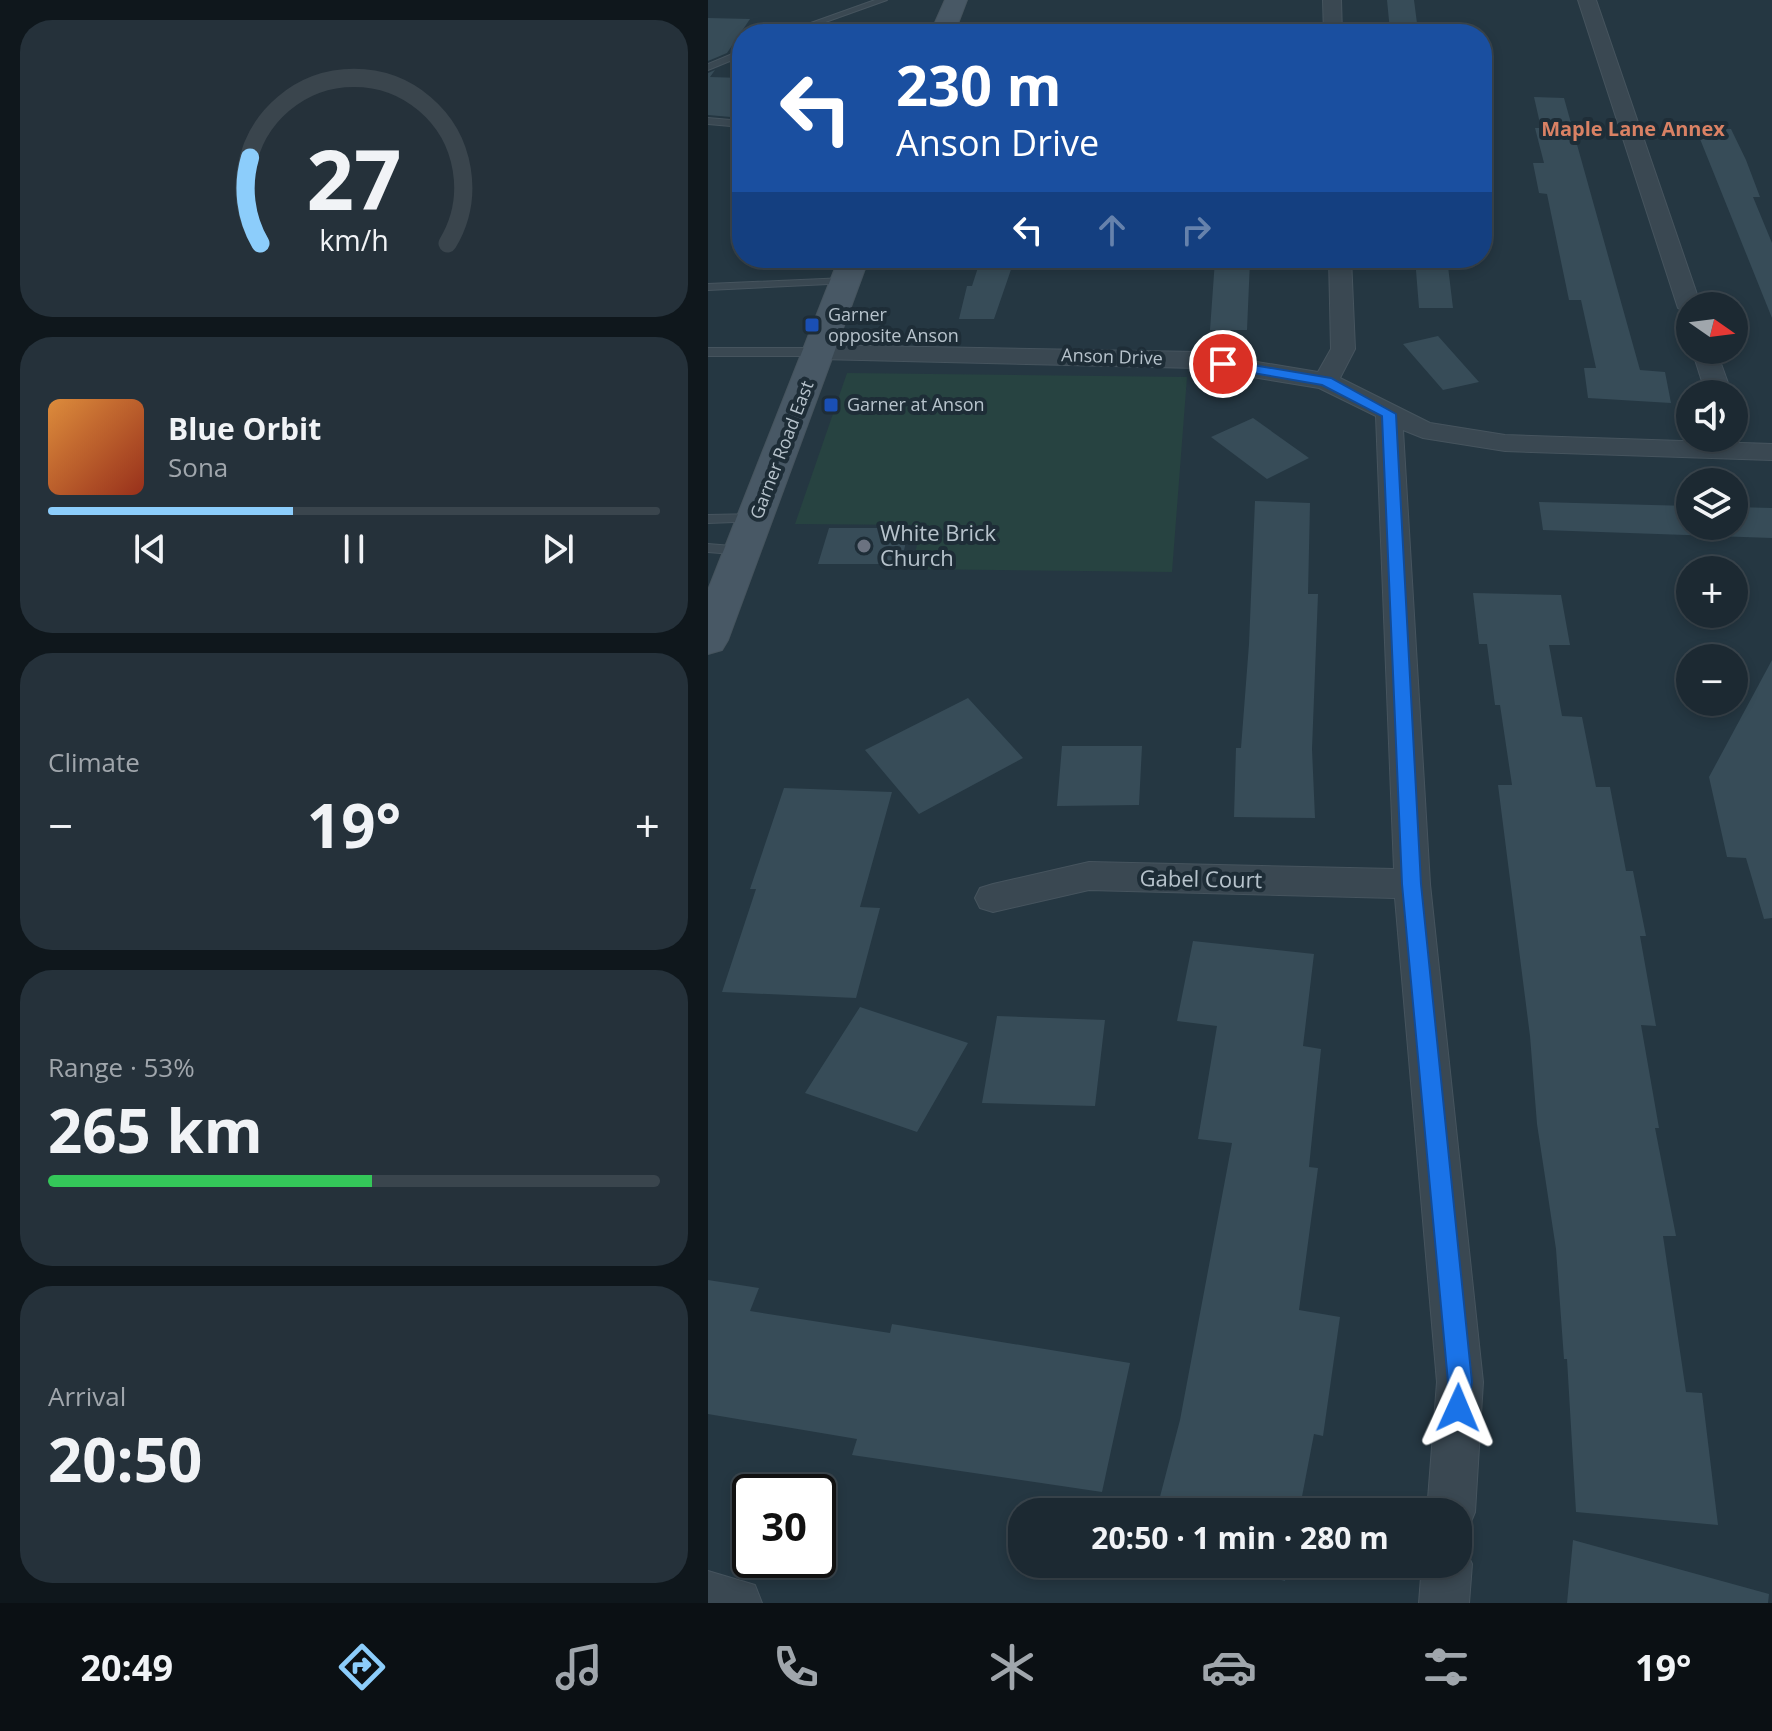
<!DOCTYPE html>
<html lang="en">
<head>
<meta charset="utf-8">
<style>
  body { margin:0; font-family:"Open Sans",sans-serif; background:#25313a; color:#f1f3f6; height:100vh; display:flex; flex-direction:column; font-size:30px; white-space:nowrap }
  * { box-sizing:border-box; margin:0 }
  p { font-size:26px; color:#a0a6ac }
  .icon { flex:none; width:44px; height:44px; fill:none; stroke:currentColor; stroke-width:2; stroke-linecap:round; stroke-linejoin:round }
  .map { position:relative; flex:1; overflow:hidden }
  .sheet { display:flex; flex-direction:column; gap:20px; padding:20px; background:#0f171c; width:708px }
  .sheet>* { flex:none }
  .guide { position:absolute; left:24px; top:24px; width:760px; height:244px; border-radius:32px; box-shadow:0 4px 12px #0003,0 0 0 2px #3a454d; background:#1a4fa0; color:#fff; overflow:hidden }
  .needle { width:52px; rotate:104deg }
  .controls { position:absolute; left:968px; top:292px; display:grid; gap:16px }
  .controls a { display:grid; place-items:center; width:72px; height:72px; border-radius:50%; background:#1c2932; box-shadow:0 4px 12px #0003,0 0 0 2px #3a454d; font-size:40px }
  .speed { position:absolute; left:24px; top:1474px; display:flex; gap:16px; font-size:40px; font-weight:700; text-align:center }
  .speed>* { display:grid; place-content:center; width:104px; height:104px; border-radius:50%; background:#1c2932; box-shadow:0 4px 12px #0003,0 0 0 2px #3a454d; line-height:1 }
  .speed .limit { border:4px solid #111; border-radius:12px; background:#fff; color:#111 }
  .pin { position:absolute; display:grid; place-items:center; width:68px; height:68px; color:#fff; margin:-34px; border:4px solid #fff; border-radius:50%; box-shadow:0 2px 8px #0007 }
  .me { position:absolute; width:88px; margin:-44px; rotate:1deg; stroke-linejoin:round; filter:drop-shadow(0 0 6px #0008) }
  .turn { display:flex; align-items:center; gap:28px; height:168px; padding:0 32px; font-size:36px }
  .turn .icon { width:104px; height:104px; stroke-width:2.5 }
  .turn b { display:block; font-size:56px; line-height:68px }
  .lanes { display:flex; align-items:center; height:76px; padding:0 32px; background:#0003; justify-content:center; gap:40px; direction:ltr }
  .lanes .off { opacity:.35 }
  .big { font-size:60px; font-weight:700; line-height:1.1 }
  .sheet .widget { flex:1; display:flex; flex-direction:column; justify-content:center; gap:12px; min-width:0; padding:0 28px; border-radius:32px; background:#25313a }
  .sheet .dial { align-items:center; gap:0 }
  .dial svg { height:208px; overflow:visible; fill:none; stroke:#3a454d; stroke-width:7; stroke-linecap:round; text-anchor:middle }
  .dial text { fill:#f1f3f6; stroke:none }
  .song { display:flex; align-items:center; gap:24px }
  .cover { width:96px; height:96px; border-radius:12px; background:linear-gradient(135deg,hsl(30 70% 55%),hsl(10 70% 35%)) }
  .played { height:8px; border-radius:4px; background:linear-gradient(90deg,#8ccdfb 40%,#3a454d 40%) }
  .keys { display:flex; justify-content:space-around; direction:ltr }
  .heat { display:flex; justify-content:space-between; align-items:center; font-size:44px; direction:ltr }
  .charge { height:12px; border-radius:6px; background:linear-gradient(90deg,#34c759 53%,#3a454d 0) }
  .trip { position:absolute; left:300px; top:1498px; width:464px; height:80px; border-radius:32px; background:#1c2932; box-shadow:0 4px 12px #0003,0 0 0 2px #3a454d; font-weight:700; line-height:80px; text-align:center }
  .tabs { display:flex; height:128px; justify-content:space-around; align-items:center; background:#0b1014; color:#a0a6ac }
  .tabs .icon { width:56px; height:56px }
  .tabs .on { color:#8ccdfb }
  .tabs b { font-size:36px; color:#f1f3f6 }
  main { display:flex; flex:1; min-height:0 }
  .map>svg:first-child { display:block }
  .green { fill:#274341 }
  .building { fill:#374c58 }
  .lines { fill:none; stroke-linecap:round; stroke-linejoin:round }
  .lane-casing { stroke:#46545e; stroke-width:2 }
  .street-casing { stroke:#46545e; stroke-width:2 }
  .secondary-casing { stroke:#46545e; stroke-width:2 }
  .lane { fill:#3a4852; fill-rule:evenodd }
  .street { fill:#3a4852; fill-rule:evenodd }
  .secondary { fill:#485865; fill-rule:evenodd }
  .route { fill:#1a73e8; stroke:#114b97; stroke-width:2 }
  .transit-dot { fill:#1a4fb4; stroke:#1e2d37; stroke-width:3 }
  .worship-dot { fill:#6b7280; stroke:#1e2d37; stroke-width:3 }
  .labels { text-anchor:middle; stroke-width:8; stroke-linejoin:round; paint-order:stroke }
  .far-poi-label { font-size:18px; fill:#b7c3cc; stroke:#1e2d37; text-anchor:start }
  .far-street-label { font-size:18px; fill:#b7c3cc; stroke:#1e2d37 }
  .far-neighbourhood-label { font-size:20px; font-weight:bold; fill:#d98164; stroke:#1e2d37 }
  .poi-label { font-size:22px; fill:#b7c3cc; stroke:#1e2d37; text-anchor:start }
  .street-label { font-size:22px; fill:#b7c3cc; stroke:#1e2d37 }
</style>
</head>
<body>
<main>
<section class="sheet">
<div class="widget dial"><svg viewBox="0 0 100 80">
<path d="M14 69A42 42 0 1 1 86 69"/>
<path d="M14 69A42 42 0 0 1 10 36" stroke="#8ccdfb"/>
<text x="50" y="56" font-size="32" font-weight="700">27</text>
<text x="50" y="72" font-size="11">km/h</text>
</svg></div>
<div class="widget">
<div class="song"><i class="cover"></i><div><b>Blue Orbit</b><p>Sona</p></div></div>
<div class="played"></div>
<div class="keys"><svg class="icon" aria-label="previous" viewBox="0 0 24 24"><path d="M18 5L8 12l10 7zM5 5v14"/></svg><svg class="icon" aria-label="pause" viewBox="0 0 24 24"><path d="M8 5v14M16 5v14"/></svg><svg class="icon" aria-label="next" viewBox="0 0 24 24"><path d="M6 5l10 7-10 7zM19 5v14"/></svg></div>
</div>
<div class="widget"><p>Climate</p>
<div class="heat"><a>−</a><b class="big">19°</b><a>+</a></div>
</div>
<div class="widget"><p>Range · 53%</p><b class="big">265 km</b><div class="charge"></div></div>
<div class="widget"><p>Arrival</p><b class="big">20:50</b></div>
</section>
<div class="map">
<svg width="1064" height="1603" viewBox="0 0 1064 1603">
  <rect width="100%" height="100%" fill="#253742"/>
  <path class="green" d="M139,373L479,377L464,572L203,569L214,525L87,524Z"/>
  <path class="building" d="M679,0H706L710,31H682Z
    M0,18L42,19L19,53L0,61Z
    M7,70L2,77L34,78V118L0,115V73Z
    M826,97L856,98L932,370L957,372L963,403L880,398L876,368H888L873,300H861L839,194L831,193L825,163H836L827,128H833Z
    M988,129H1023L1038,160L1052,197H1045L1064,243V318Z
    M273,258H307L286,319H251L259,286H264Z
    M707,258H739L745,308H711Z
    M507,260L542,261L539,330H502Z
    M730,336L771,382L735,390L695,344Z
    M545,418L601,458L559,479L503,437Z
    M547,501L602,503L600,594H610L604,749L607,818L526,817L528,748H533L541,644Z
    M831,502L982,506V526H1026V507L1064,508V538L835,530Z
    M121,528H201L193,564H110Z
    M765,593L853,595L862,645H841L854,716L874,717L888,787H902L918,871H925L938,936H932L948,1026L933,1025L951,1128H947L968,1236H955L978,1392L994,1393L1010,1525L868,1512L859,1359H856L848,1249L829,1124L822,1036L790,785H804L792,705H787L779,644H771Z
    M1064,660V918L1056,919L1038,858L1019,857L1001,777Z
    M260,698L315,758L211,814L157,750Z
    M354,746H434L431,805L349,806Z
    M76,788L184,792L152,907L172,908L148,998L14,992L48,889H42Z
    M485,941L606,954L595,1046L613,1049L601,1167L610,1168L591,1310L632,1317L615,1436L606,1434L591,1512H448L472,1420L524,1143L490,1139L509,1026L469,1021Z
    M152,1007L260,1043L209,1132L97,1093Z
    M289,1016L397,1020L387,1106L274,1103Z
    M0,1280L51,1288L42,1311L182,1333L184,1324L422,1363L394,1492L144,1455L149,1439L0,1414Z
    M865,1540L1061,1594L1060,1603H859Z
    M512,1564H580L577,1581Z"/>
  <g class="lines">
    <defs>
      <path id="lane" d="M167,0H179L84,34H72Z
        M34,50V56L0,70V64Z
        M0,118L34,121V127L0,124Z
        M137,278L143,281L141,283L0,290V284Z
        M0,348H112L118,352L112,356H0Z
        M48,514L53,515V521L0,523V515Z
        M0,544L36,547L43,551L36,555L0,552Z"/>
      <path id="street" d="M615,0H633L634,34H616Z
        M870,0H888L993,306H982V315L970,308Z
        M621,258H643L647,349L632,378L722,423L797,435L1064,444V460L797,451L715,438L695,430L722,884L775,1382L767,1512L760,1529L750,1533V1512H719L729,1382L687,898L381,890L285,912L272,908L267,898L272,888L285,884L381,862L686,869L668,416L611,388L489,368L112,359L100,352L112,345L489,352L610,372L623,349Z
        M984,350H1008L1024,394H998Z
        M750,1544L756,1547L764,1564L761,1603H711L714,1564H750Z
        M0,1571L47,1585L54,1603H0Z"/>
      <path id="secondary" d="M237,0H259L246,34H222Z
        M131,258H161L20,640L14,650L0,654V590Z"/>
    </defs>
    <use href="#lane" class="lane-casing"/>
    <use href="#street" class="street-casing"/>
    <use href="#secondary" class="secondary-casing"/>
    <use href="#lane" class="lane"/>
    <use href="#street" class="street"/>
    <use href="#secondary" class="secondary"/>
  </g>
  <path class="route" d="M515,360L623,378L688,414L713,884L764,1382L759,1417L750,1420L742,1417L738,1408L740,1382L694,884L674,416L614,385L510,367V362Z"/>
  <g class="transit-dot">
    <rect x="96" y="317" width="16" height="16" rx="4"/>
    <rect x="115" y="397" width="16" height="16" rx="4"/>
  </g>
  <circle class="worship-dot" cx="156" cy="546" r="8"/>
  <g class="labels">
    <g class="far-poi-label">
      <text x="120" y="321">Garner<tspan x="120" dy="21">opposite Anson</tspan></text>
      <text x="139" y="411">Garner at Anson</text>
    </g>
    <g class="far-street-label">
      <text transform="translate(404 357) rotate(2)" y="6">Anson Drive</text>
      <text transform="translate(74 450) rotate(-69)" y="6">Garner Road East</text>
    </g>
    <g class="far-neighbourhood-label">
      <text x="925" y="136">Maple Lane Annex</text>
    </g>
    <g class="poi-label">
      <text x="172" y="541">White Brick<tspan x="172" dy="25">Church</tspan></text>
    </g>
    <g class="street-label">
      <text transform="translate(493 879) rotate(1)" y="8">Gabel Court</text>
    </g>
  </g>
</svg>
<div class="controls">
<a><svg class="needle" viewBox="-14 -14 28 28"><path d="M0-13l5 13h-10z" fill="#e53935"/><path d="M0 13l5-13h-10z" fill="#a0a6ac"/></svg></a>
<a><svg class="icon" aria-label="sound" viewBox="0 0 24 24"><path d="M4 9h4l5-4v14l-5-4H4zM17 9q2 3 0 6"/></svg></a>
<a><svg class="icon" aria-label="layers" viewBox="0 0 24 24"><path d="M12 4l9 5-9 5-9-5zM3 14l9 5 9-5"/></svg></a>
<a>+</a>
<a>−</a>
</div>
<div class="speed"><div class="limit">30</div></div>
<div class="pin" style="left:515px;top:364px;background:#d93025"><svg class="icon" aria-label="arrive" viewBox="0 0 24 24"><path d="M6 21V4h12l-3 4 3 4H6"/></svg></div>
<svg class="me" style="left:750px;top:1408px" viewBox="-20 -20 40 40"><path d="M0-17L14 15 0 8-14 15z" fill="#1a73e8" stroke="#fff" stroke-width="4"/></svg>
<div class="trip">20:50 · 1 min · 280 m</div>
<div class="guide">
<div class="turn"><svg class="icon" aria-label="left" viewBox="0 0 24 24"><path d="M17 20v-9H6M10 6l-5 5 5 5"/></svg><div><b>230 m</b>Anson Drive</div></div>
<div class="lanes"><svg class="icon" aria-label="left" viewBox="0 0 24 24"><path d="M17 20v-9H6M10 6l-5 5 5 5"/></svg><svg class="icon off" aria-label="ahead" viewBox="0 0 24 24"><path d="M12 20V5M6 11l6-6 6 6"/></svg><svg class="icon off" aria-label="right" viewBox="0 0 24 24"><path d="M7 20v-9h11M14 6l5 5-5 5"/></svg></div>
</div>
</div>
</main>
<nav class="tabs">
<b>20:49</b>
<svg class="icon on" aria-label="directions" viewBox="0 0 24 24"><path d="M12 3l9 9-9 9-9-9zM9 14v-3h6M13 9l2 2-2 2"/></svg>
<svg class="icon" aria-label="music" viewBox="0 0 24 24"><path d="M9 18V5l10-2v13"/><circle cx="6" cy="18" r="3"/><circle cx="16" cy="16" r="3"/></svg>
<svg class="icon" aria-label="phone" viewBox="0 0 24 24"><path d="M5 4h4l2 5-3 2q2 4 5 5l2-3 5 2v4C11 20 4 13 5 4z"/></svg>
<svg class="icon" aria-label="climate" viewBox="0 0 24 24"><path d="M12 3v18M4 7l16 10M4 17L20 7"/></svg>
<svg class="icon" aria-label="car" viewBox="0 0 24 24"><path d="M5 17H2v-5l4-1 3-4h7l3 4 3 1v5h-3M9 17h6M6 11h13"/><circle cx="7" cy="17" r="2"/><circle cx="17" cy="17" r="2"/></svg>
<svg class="icon" aria-label="filters" viewBox="0 0 24 24"><path d="M4 7h16M4 17h16"/><circle cx="9" cy="7" r="2"/><circle cx="15" cy="17" r="2"/></svg>
<b>19°</b>
</nav>
</body>
</html>
